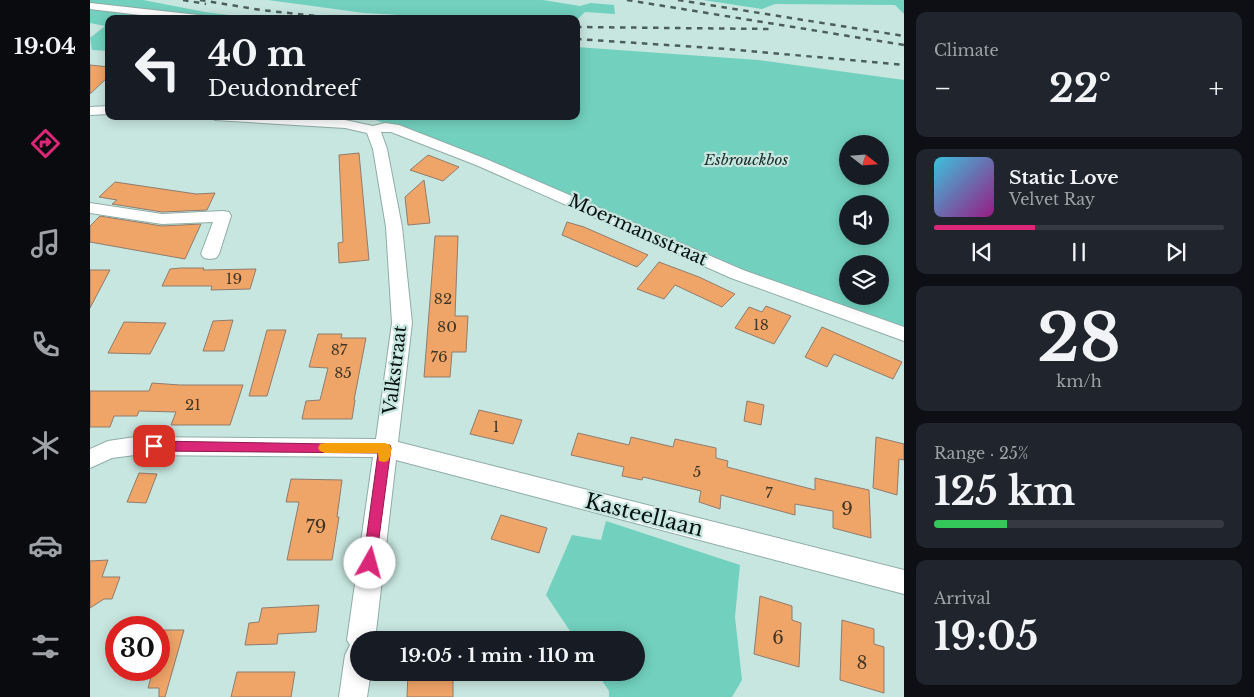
<!DOCTYPE html>
<html lang="en">
<head>
<meta charset="utf-8">
<style>
  body { margin:0; font-family:"Libre Baskerville",serif; background:#20242c; color:#f1f3f6; height:100vh; display:flex; flex-direction:column; font-size:19px; white-space:nowrap }
  * { box-sizing:border-box; margin:0 }
  p { font-size:16px; color:#9ea1a6 }
  .icon { flex:none; width:28px; height:28px; fill:none; stroke:currentColor; stroke-width:2; stroke-linecap:round; stroke-linejoin:round }
  .map { position:relative; flex:1; overflow:hidden }
  .sheet { display:flex; flex-direction:column; gap:12px; padding:12px; background:#0d0f14; width:350px }
  .sheet>* { flex:none }
  .top-card { position:absolute; left:15px; top:15px; width:475px; height:105px; border-radius:10px; box-shadow:0 2px 12px #0003; background:#171b24; color:#f1f3f6; overflow:hidden }
  .needle { width:32px; rotate:107deg }
  .tools { position:absolute; left:749px; top:135px; display:grid; gap:10px }
  .tools a { display:grid; place-items:center; width:50px; height:50px; border-radius:50%; background:#171b24; box-shadow:0 2px 12px #0003; font-size:25px }
  .speed { position:absolute; left:15px; top:616px; display:flex; gap:10px; font-size:25px; font-weight:700; text-align:center }
  .speed>* { display:grid; place-content:center; width:65px; height:65px; border-radius:50%; background:#171b24; box-shadow:0 2px 12px #0003; line-height:1 }
  .speed .limit { border:8px solid #d22; background:#fff; color:#111 }
  .pin { position:absolute; display:grid; place-items:center; width:42px; height:42px; color:#fff; margin:-21px; border-radius:10px; box-shadow:0 2px 8px #0006 }
  .me { position:absolute; width:55px; margin:-28px; rotate:7deg; stroke-linejoin:round; filter:drop-shadow(0 0 4px #0008) }
  .turn { display:flex; align-items:center; gap:18px; height:105px; padding:0 20px; font-size:22px }
  .turn .icon { width:65px; height:65px; stroke-width:2.5 }
  .turn b { display:block; font-size:35px; line-height:42px }
  .big { font-size:38px; font-weight:700; line-height:1.1 }
  .sheet .card { flex:1; display:flex; flex-direction:column; justify-content:center; gap:8px; min-width:0; padding:0 18px; border-radius:10px; background:#20242c }
  .sheet .dial { align-items:center; gap:0 }
  .dial b { font-size:65px; line-height:1 }
  .song { display:flex; align-items:center; gap:15px }
  .cover { width:60px; height:60px; border-radius:8px; background:linear-gradient(135deg,hsl(190 70% 55%),hsl(310 70% 35%)) }
  .played { height:5px; border-radius:2px; background:linear-gradient(90deg,#db2777 35%,#363941 35%) }
  .keys { display:flex; justify-content:space-around; direction:ltr }
  .heat { display:flex; justify-content:space-between; align-items:center; font-size:28px; direction:ltr }
  .charge { height:8px; border-radius:4px; background:linear-gradient(90deg,#34c759 25%,#363941 0) }
  .trip { position:absolute; left:260px; top:631px; width:295px; height:50px; border-radius:25px; background:#171b24; box-shadow:0 2px 12px #0003; font-weight:700; line-height:50px; text-align:center }
  main { display:flex; flex:1; min-height:0 }
  .menu { display:flex; flex-direction:column; width:90px; justify-content:space-around; align-items:center; background:#090b0e; color:#9ea1a6 }
  .menu .icon { width:35px; height:35px }
  .menu .active { color:#db2777 }
  .menu b { font-size:22px; color:#f1f3f6 }
  .map>svg:first-child { display:block }
  .green { fill:#72d0be; fill-rule:evenodd }
  .building { fill:#efa468; stroke:#907c6d }
  .lines { fill:none; stroke-linecap:round; stroke-linejoin:round }
  .minor-casing { stroke:#8faca6; stroke-width:2 }
  .minor { fill:#fff; fill-rule:evenodd }
  .rail { stroke:#4b5e5a; stroke-width:2.5; stroke-dasharray:5.5 5.5; stroke-linecap:butt }
  .route { fill:#db2777; stroke:#8e194d }
  .slow { fill:#f59e0b }
  .labels { text-anchor:middle; stroke-width:4.5; stroke-linejoin:round; paint-order:stroke }
  .far-park-label { font-size:15px; font-style:italic; fill:#182e29; stroke:#c7e6df }
  .number-label { font-size:15px; fill:#403625 }
  .street-label { font-size:18px; fill:#06110f; stroke:#c7e6df }
  .near-number-label { font-size:18px; fill:#403625 }
  .near-street-label { font-size:21px; fill:#06110f; stroke:#c7e6df }
</style>
</head>
<body>
<main>
<nav class="menu">
<b>19:04</b>
<svg class="icon active" aria-label="directions" viewBox="0 0 24 24"><path d="M12 3l9 9-9 9-9-9zM9 14v-3h6M13 9l2 2-2 2"/></svg>
<svg class="icon" aria-label="music" viewBox="0 0 24 24"><path d="M9 18V5l10-2v13"/><circle cx="6" cy="18" r="3"/><circle cx="16" cy="16" r="3"/></svg>
<svg class="icon" aria-label="phone" viewBox="0 0 24 24"><path d="M5 4h4l2 5-3 2q2 4 5 5l2-3 5 2v4C11 20 4 13 5 4z"/></svg>
<svg class="icon" aria-label="climate" viewBox="0 0 24 24"><path d="M12 3v18M4 7l16 10M4 17L20 7"/></svg>
<svg class="icon" aria-label="car" viewBox="0 0 24 24"><path d="M5 17H2v-5l4-1 3-4h7l3 4 3 1v5h-3M9 17h6M6 11h13"/><circle cx="7" cy="17" r="2"/><circle cx="17" cy="17" r="2"/></svg>
<svg class="icon" aria-label="filters" viewBox="0 0 24 24"><path d="M4 7h16M4 17h16"/><circle cx="9" cy="7" r="2"/><circle cx="15" cy="17" r="2"/></svg>
</nav>
<div class="map">
<svg width="814" height="697" viewBox="0 0 814 697">
  <rect width="100%" height="100%" fill="#c7e6df"/>
  <path class="green" d="M0,0H53L115,12L170,19H19V51L2,50L0,38L15,26L0,23Z
    M178,0H453L490,6L501,3L524,5L525,14L495,12L487,20L385,19L274,13Z
    M613,0H814V14L805,5L685,4L672,9Z
    M486,47L668,60L814,80V327L676,279L380,153L274,116H486ZM758,144H790V176H758ZM758,204H790V236H758ZM758,264H790V296H758Z
    M516,521L650,565L645,617L652,680L642,697H519V691L507,673L546,672V640H486L456,595L482,535L511,540Z"/>
  <path class="building" d="M0,65L19,67V76L0,94Z
    M269,153L279,260L249,263L248,243L253,242L249,155Z
    M338,155L369,167L353,181L320,170Z
    M334,180L340,223L318,225L315,197Z
    M25,182L106,194L125,193L117,210L72,212L22,204L27,200L9,197Z
    M10,216L72,226L111,224L95,259L0,242V226Z
    M477,222L494,227L558,255L547,267L472,235Z
    M345,236H368L365,316H378L376,352H362L360,377H334Z
    M569,262L609,277L645,294L632,307L585,285L574,299L547,289Z
    M91,268H114L113,270L166,269L160,289L121,290L122,286H72L80,269Z
    M0,270H20L0,308Z
    M676,306L701,316L684,344L645,328L659,307L672,312Z
    M143,320L134,351H113L123,321Z
    M34,322L76,323L60,354L18,353Z
    M732,327L812,362L803,379L744,354L737,367L715,357Z
    M177,330H196L177,396H159Z
    M228,334H252L251,338H276L264,400H265L262,419H212L216,401L230,400L238,368L219,367Z
    M62,383L90,385H153L140,425H81L86,412L49,411L47,416H24L20,427H0V391H59Z
    M657,401L674,405L671,425L654,421Z
    M389,410L432,420L423,444L380,434Z
    M488,433L539,445L541,437L583,447L585,439L626,448V458L638,461L637,467L725,490V478L779,490L781,538L743,528V511L705,504V515L631,495L630,509L609,502L611,491L553,477L552,480L532,476L534,467L481,455Z
    M786,437L814,444V460L809,459L807,495L783,488Z
    M49,473L67,474L56,503L37,502Z
    M201,479L252,480L247,517H249L242,560H197L209,502H196Z
    M411,515L457,528L449,553L401,539Z
    M18,560L12,577H30L22,599H14L0,608V561Z
    M670,596L702,606V620L711,623L709,667L664,654Z
    M229,605L226,632L188,634L187,644L155,645L159,623L169,622L172,608Z
    M752,620L784,629V644L794,647V693L750,680Z
    M69,630H94L75,697H69V688H58L63,670H69Z
    M147,672H205L201,697H141Z
    M318,672H363V697H317Z"/>
  <g class="lines">
    <defs>
      <path id="minor" d="M0,3L117,16L123,19H84L0,9Z
        M19,106V114L0,115V107Z
        M118,116H198L255,120L283,126L295,123L309,125L396,159L653,270L814,327V341L641,278L386,165L301,132H291L297,149L312,227L322,323L308,442L814,570V594L306,460L285,640H269V672H281L277,697H249L255,655L260,645L257,640L283,457L45,455L22,458L0,468V449L18,441L45,437L286,439L302,323L296,227L283,149L277,133L255,128L125,120Z
        M0,203L72,214L133,211L139,212L141,216L129,254L126,258L120,259L114,258L111,254L123,222L72,224L0,213Z"/>
    </defs>
    <use href="#minor" class="minor-casing"/>
    <use href="#minor" class="minor"/>
    <path class="rail" d="M93,0L116,4
      M110,0L171,10L253,19
      M537,0L814,45
      M588,0L814,36
      M486,27L681,29
      M486,39L638,49L814,65"/>
  </g>
  <path class="route" d="M64,441L300,445L301,448L285,568L280,570L275,568L273,563L288,453L64,451L60,450L58,446L60,443Z"/>
  <path class="slow" d="M235,443H295L300,445C302,450 301,456 298,461L294,462L289,461L288,453H235L230,451L228,448L230,444Z"/>
  <g class="labels">
    <g class="far-park-label">
      <text x="656" y="165">Esbrouckbos</text>
    </g>
    <g class="number-label">
      <text x="144" y="284">19</text>
      <text x="353" y="304">82</text>
      <text x="671" y="330">18</text>
      <text x="357" y="332">80</text>
      <text x="249" y="355">87</text>
      <text x="349" y="362">76</text>
      <text x="253" y="378">85</text>
      <text x="103" y="410">21</text>
      <text x="406" y="432">1</text>
      <text x="607" y="477">5</text>
      <text x="679" y="498">7</text>
    </g>
    <g class="street-label">
      <text transform="translate(548 230) rotate(24)" y="6">Moermansstraat</text>
      <text transform="translate(305 370) rotate(-83)" y="6">Valkstraat</text>
    </g>
    <g class="near-number-label">
      <text x="757" y="515">9</text>
      <text x="226" y="533">79</text>
      <text x="688" y="644">6</text>
      <text x="772" y="669">8</text>
    </g>
    <g class="near-street-label">
      <text transform="translate(554 515) rotate(14)" y="7">Kasteellaan</text>
    </g>
  </g>
</svg>
<div class="tools">
<a><svg class="needle" viewBox="-14 -14 28 28"><path d="M0-13l5 13h-10z" fill="#e53935"/><path d="M0 13l5-13h-10z" fill="#9ea1a6"/></svg></a>
<a><svg class="icon" aria-label="sound" viewBox="0 0 24 24"><path d="M4 9h4l5-4v14l-5-4H4zM17 9q2 3 0 6"/></svg></a>
<a><svg class="icon" aria-label="layers" viewBox="0 0 24 24"><path d="M12 4l9 5-9 5-9-5zM3 14l9 5 9-5"/></svg></a>
</div>
<div class="speed"><div class="limit">30</div></div>
<div class="pin" style="left:64px;top:446px;background:#d93025"><svg class="icon" aria-label="arrive" viewBox="0 0 24 24"><path d="M6 21V4h12l-3 4 3 4H6"/></svg></div>
<svg class="me" style="left:280px;top:563px" viewBox="-20 -20 40 40"><circle r="19" fill="#fff"/><path d="M0-13L10 11 0 6-10 11z" fill="#db2777"/></svg>
<div class="trip">19:05 · 1 min · 110 m</div>
<div class="top-card">
<div class="turn"><svg class="icon" aria-label="left" viewBox="0 0 24 24"><path d="M17 20v-9H6M10 6l-5 5 5 5"/></svg><div><b>40 m</b>Deudondreef</div></div>
</div>
</div>
<section class="sheet">
<div class="card"><p>Climate</p>
<div class="heat"><a>−</a><b class="big">22°</b><a>+</a></div>
</div>
<div class="card">
<div class="song"><i class="cover"></i><div><b>Static Love</b><p>Velvet Ray</p></div></div>
<div class="played"></div>
<div class="keys"><svg class="icon" aria-label="previous" viewBox="0 0 24 24"><path d="M18 5L8 12l10 7zM5 5v14"/></svg><svg class="icon" aria-label="pause" viewBox="0 0 24 24"><path d="M8 5v14M16 5v14"/></svg><svg class="icon" aria-label="next" viewBox="0 0 24 24"><path d="M6 5l10 7-10 7zM19 5v14"/></svg></div>
</div>
<div class="card dial"><b>28</b><p>km/h</p></div>
<div class="card"><p>Range · 25%</p><b class="big">125 km</b><div class="charge"></div></div>
<div class="card"><p>Arrival</p><b class="big">19:05</b></div>
</section>
</main>
</body>
</html>
